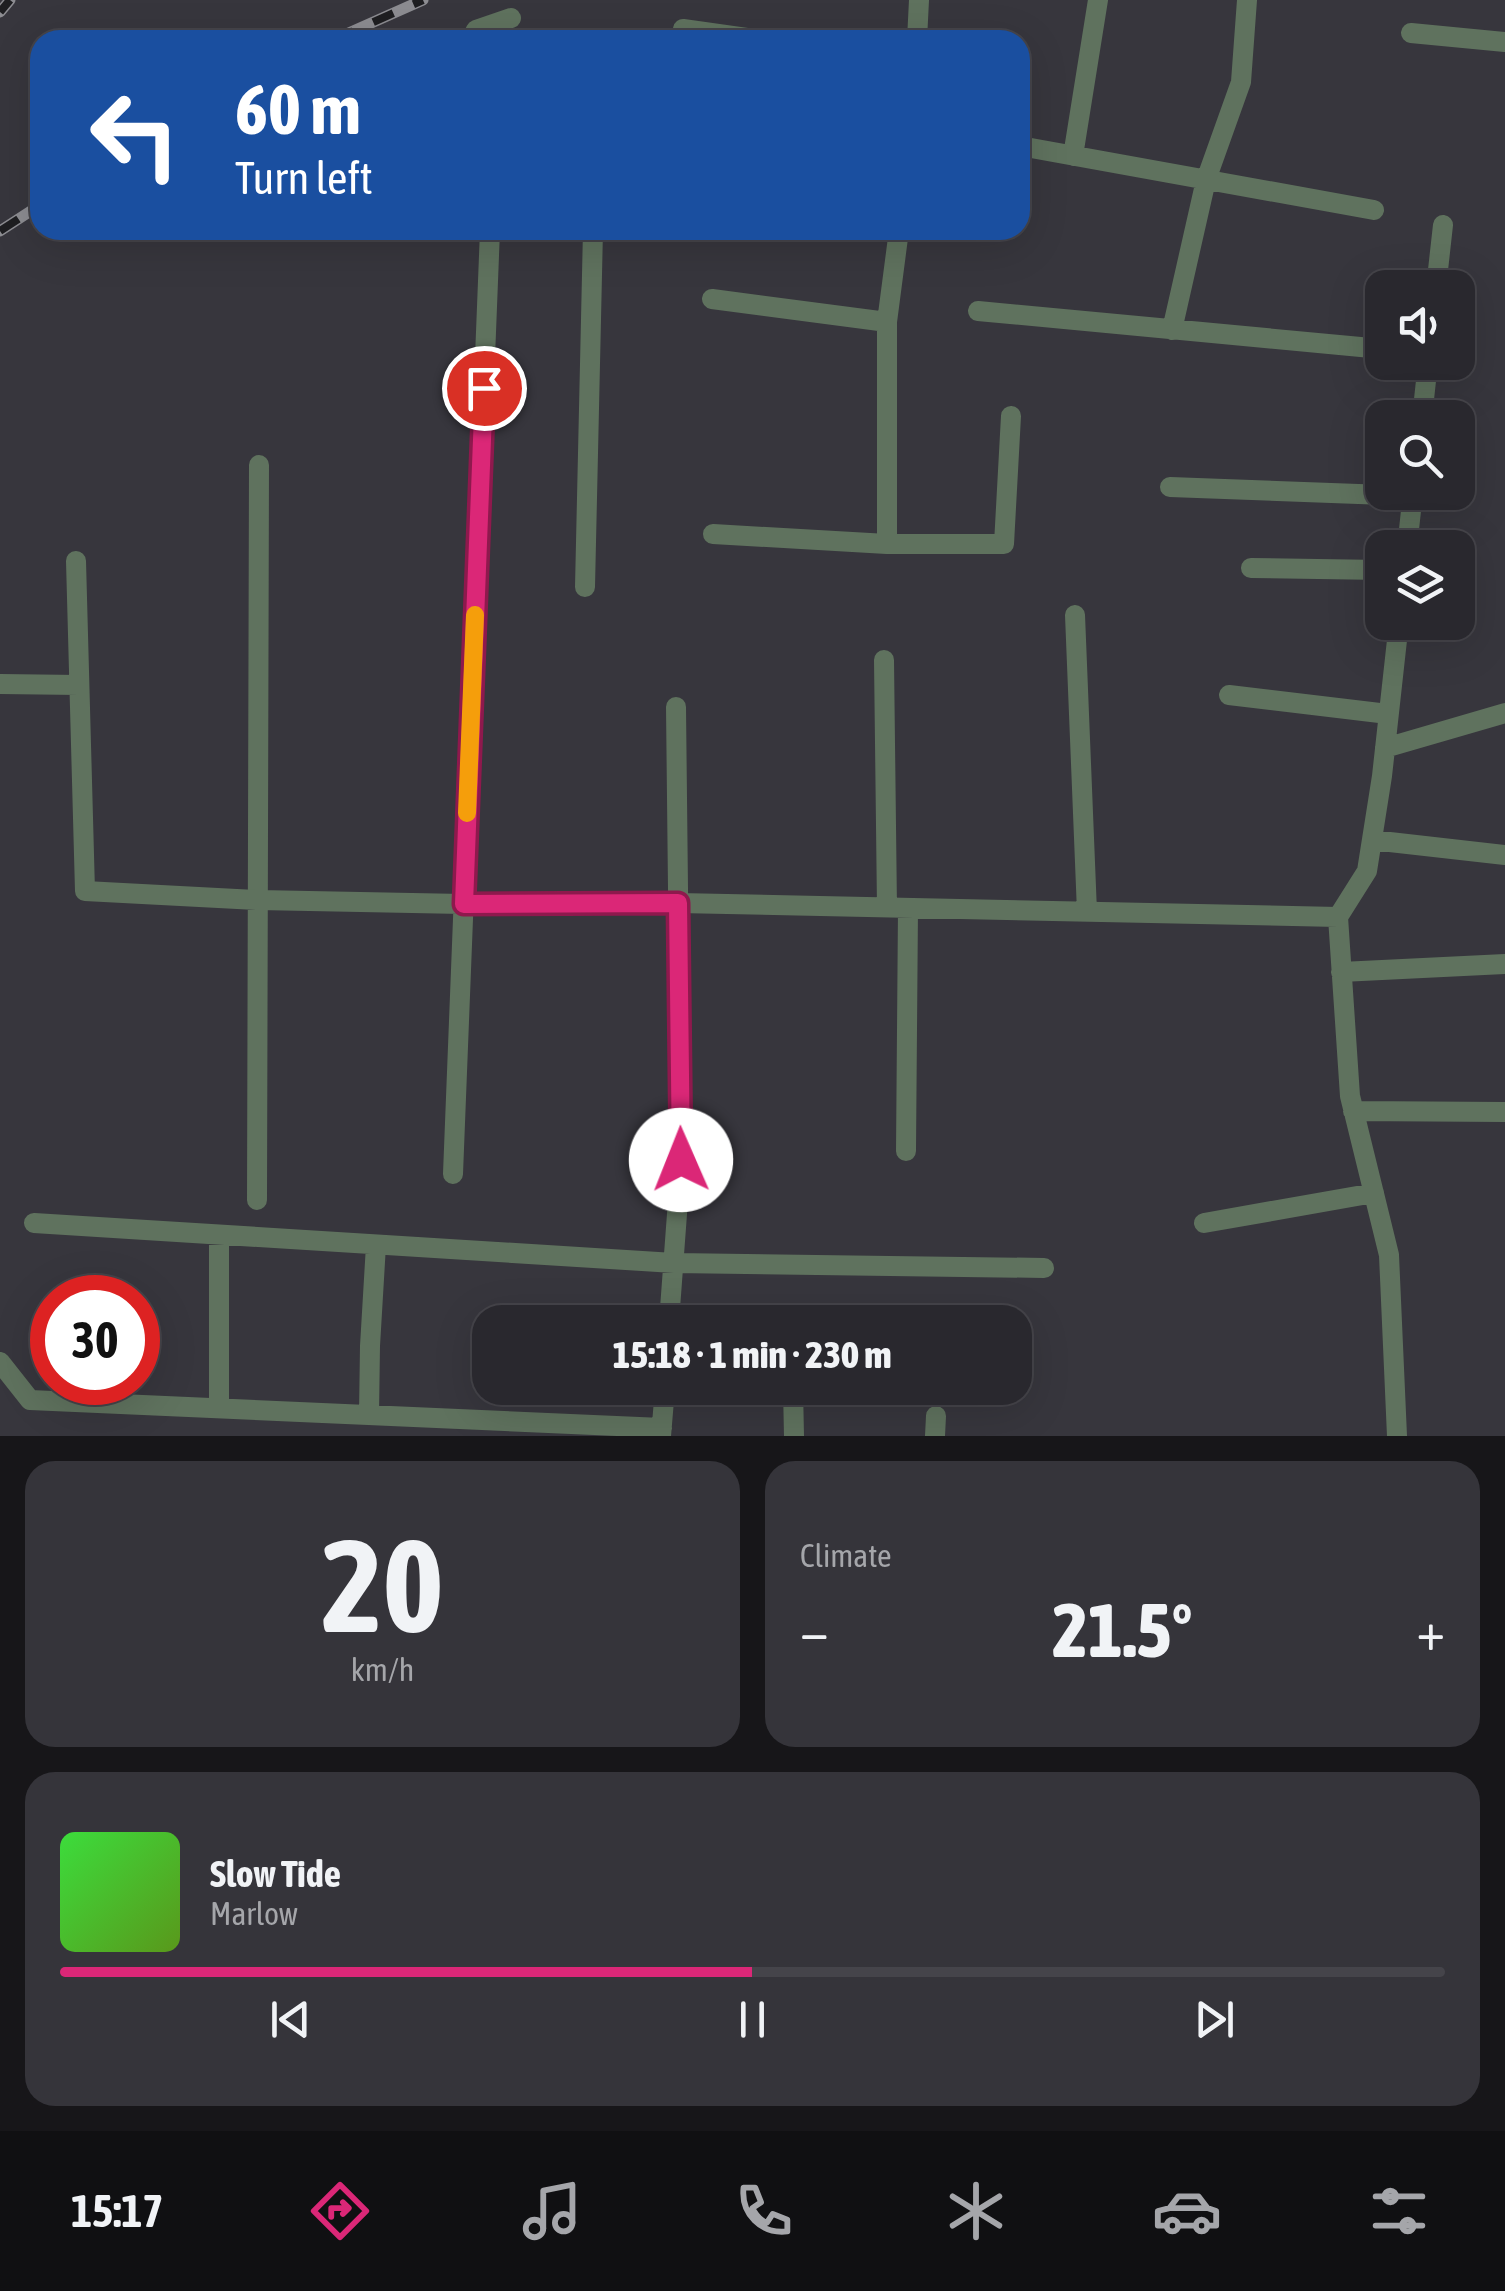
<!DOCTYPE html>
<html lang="en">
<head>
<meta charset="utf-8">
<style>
  body { margin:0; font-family:"Asap Condensed",sans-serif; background:#35343a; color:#f1f3f6; height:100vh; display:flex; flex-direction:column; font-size:38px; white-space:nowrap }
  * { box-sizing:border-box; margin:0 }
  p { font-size:32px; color:#a5a6aa }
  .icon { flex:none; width:55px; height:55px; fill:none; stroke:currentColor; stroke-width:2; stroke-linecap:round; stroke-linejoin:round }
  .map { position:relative; height:1436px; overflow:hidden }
  .drawer { display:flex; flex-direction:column; gap:25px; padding:25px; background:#171619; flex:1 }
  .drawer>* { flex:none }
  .top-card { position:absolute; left:30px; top:30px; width:1000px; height:210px; border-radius:30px; box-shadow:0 10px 40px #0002,0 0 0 2px #45444a; background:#1a4fa0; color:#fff; overflow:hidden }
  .buttons { position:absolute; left:1365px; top:270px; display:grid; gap:20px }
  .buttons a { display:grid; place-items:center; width:110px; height:110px; border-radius:20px; background:#29282e; box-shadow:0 10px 40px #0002,0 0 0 2px #45444a; font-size:50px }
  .speed { position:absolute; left:30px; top:1275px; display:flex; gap:20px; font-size:50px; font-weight:700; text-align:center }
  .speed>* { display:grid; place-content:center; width:130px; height:130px; border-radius:50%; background:#29282e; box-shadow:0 10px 40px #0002,0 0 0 2px #45444a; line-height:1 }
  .speed .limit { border:15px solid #d22; background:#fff; color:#111 }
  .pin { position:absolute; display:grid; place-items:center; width:85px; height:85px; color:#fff; margin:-42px; border:5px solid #fff; border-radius:50%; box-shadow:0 2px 10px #0007 }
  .me { position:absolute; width:110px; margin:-55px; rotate:359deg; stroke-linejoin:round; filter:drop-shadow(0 0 8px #0008) }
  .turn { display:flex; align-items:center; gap:35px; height:210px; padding:0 40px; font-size:45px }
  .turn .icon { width:130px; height:130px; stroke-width:2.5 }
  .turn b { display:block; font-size:70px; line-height:85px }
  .big { font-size:75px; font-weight:800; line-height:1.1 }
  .drawer .card { flex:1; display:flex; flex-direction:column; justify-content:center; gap:15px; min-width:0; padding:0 35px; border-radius:30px; background:#35343a }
  .drawer .dial { align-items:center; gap:0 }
  .dial b { font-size:130px; line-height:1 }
  .song { display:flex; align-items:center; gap:30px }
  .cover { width:120px; height:120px; border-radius:15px; background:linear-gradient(135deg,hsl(120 70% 55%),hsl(90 70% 35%)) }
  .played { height:10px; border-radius:5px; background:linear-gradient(90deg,#db2777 50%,#45444a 50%) }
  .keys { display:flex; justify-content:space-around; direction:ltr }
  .heat { display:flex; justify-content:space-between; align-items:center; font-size:55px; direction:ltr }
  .drawer .tiles { flex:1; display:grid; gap:25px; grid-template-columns:1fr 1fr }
  .card:last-child { grid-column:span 2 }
  .trip { position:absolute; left:472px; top:1305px; width:560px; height:100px; border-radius:30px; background:#29282e; box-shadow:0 10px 40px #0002,0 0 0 2px #45444a; font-weight:800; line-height:100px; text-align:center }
  .tab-bar { display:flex; height:160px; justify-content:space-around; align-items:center; background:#101012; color:#a5a6aa }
  .tab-bar .icon { width:70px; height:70px }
  .tab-bar .current { color:#db2777 }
  .tab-bar b { font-size:45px; color:#f1f3f6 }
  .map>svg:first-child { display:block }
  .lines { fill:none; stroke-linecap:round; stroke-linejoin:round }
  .minor { stroke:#5f725e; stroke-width:20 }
  .rail-casing { stroke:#8c8c91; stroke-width:11 }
  .rail { stroke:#1e1e21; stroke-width:8; stroke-dasharray:22; stroke-linecap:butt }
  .route-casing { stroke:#8e194d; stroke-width:25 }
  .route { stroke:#db2777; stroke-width:18 }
  .slow { stroke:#f59e0b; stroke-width:18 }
</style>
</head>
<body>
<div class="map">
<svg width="1505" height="1436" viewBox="0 0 1505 1436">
  <rect width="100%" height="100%" fill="#37363d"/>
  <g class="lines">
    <path class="minor" d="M683,29L761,40
      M1411,33L1505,42
      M471,40L476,30L511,18
      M917,40L919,0
      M1020,146L1374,210
      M1073,156L1098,0
      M1436,288L1443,225
      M712,299L887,322
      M978,311L1382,349
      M1172,330L1206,180L1241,82L1247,0
      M1422,418L1428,362
      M1170,487L1413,496
      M713,534L887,544H1004L1011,416
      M887,544V322L899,230
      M1407,548L1413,492
      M76,561L85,891L258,900L463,904L678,903L1338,917L1350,1096L1389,1255L1397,1436
      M1251,568L1382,570
      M585,587L593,230
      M1075,615L1087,912
      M884,660L887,908
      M0,684L79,685
      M1229,695L1388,714
      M1385,748L1505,713
      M1372,840L1505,855
      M1338,917L1367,871L1382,776L1399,622
      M1341,972L1505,964
      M1353,1111L1505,1112
      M906,1151L908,908
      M453,1174L490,230
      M257,1200L259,465
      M34,1223L674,1263L1044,1268
      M1204,1223L1374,1193
      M219,1235V1408
      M669,1322L681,1160L676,707
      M0,1362L30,1400L662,1428
      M793,1388L794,1436
      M369,1415L370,1346L376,1245
      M661,1436L665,1388
      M935,1436L936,1416"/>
    <defs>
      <path id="rail" d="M0,12L10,0
        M333,40L423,0
        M0,231L40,205"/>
    </defs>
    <use href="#rail" class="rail-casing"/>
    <use href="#rail" class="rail"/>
  </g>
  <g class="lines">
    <defs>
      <path id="route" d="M484,388L464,904L678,903L681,1160"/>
    </defs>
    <use href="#route" class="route-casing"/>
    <use href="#route" class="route"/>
    <path class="slow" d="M467,813L475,615"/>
  </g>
</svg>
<div class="buttons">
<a><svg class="icon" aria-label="sound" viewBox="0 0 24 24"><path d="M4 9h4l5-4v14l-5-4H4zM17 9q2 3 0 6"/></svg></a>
<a><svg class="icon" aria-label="search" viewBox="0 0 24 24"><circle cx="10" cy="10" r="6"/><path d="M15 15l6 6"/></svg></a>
<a><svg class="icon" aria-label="layers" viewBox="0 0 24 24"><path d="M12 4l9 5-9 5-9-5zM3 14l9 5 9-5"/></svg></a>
</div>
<div class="speed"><div class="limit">30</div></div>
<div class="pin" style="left:484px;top:388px;background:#d93025"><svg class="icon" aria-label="arrive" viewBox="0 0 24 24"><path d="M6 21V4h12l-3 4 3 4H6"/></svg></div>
<svg class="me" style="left:681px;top:1160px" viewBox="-20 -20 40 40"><circle r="19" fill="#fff"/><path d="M0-13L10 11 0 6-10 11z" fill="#db2777"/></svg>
<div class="trip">15:18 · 1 min · 230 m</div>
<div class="top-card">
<div class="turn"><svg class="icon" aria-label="left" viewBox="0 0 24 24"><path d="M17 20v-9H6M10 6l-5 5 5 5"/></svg><div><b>60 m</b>Turn left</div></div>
</div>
</div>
<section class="drawer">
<div class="tiles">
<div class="card dial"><b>20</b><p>km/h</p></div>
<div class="card"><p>Climate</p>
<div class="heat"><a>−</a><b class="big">21.5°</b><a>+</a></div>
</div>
<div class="card">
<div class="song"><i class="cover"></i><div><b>Slow Tide</b><p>Marlow</p></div></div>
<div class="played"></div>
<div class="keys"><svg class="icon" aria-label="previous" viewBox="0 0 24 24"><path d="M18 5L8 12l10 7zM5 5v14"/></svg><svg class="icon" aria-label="pause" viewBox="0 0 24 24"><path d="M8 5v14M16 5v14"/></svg><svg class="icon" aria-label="next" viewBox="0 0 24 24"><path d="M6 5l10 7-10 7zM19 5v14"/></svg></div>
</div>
</div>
</section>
<nav class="tab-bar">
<b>15:17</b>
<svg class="icon current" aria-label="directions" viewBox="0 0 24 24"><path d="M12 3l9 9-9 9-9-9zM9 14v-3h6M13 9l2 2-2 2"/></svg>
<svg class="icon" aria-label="music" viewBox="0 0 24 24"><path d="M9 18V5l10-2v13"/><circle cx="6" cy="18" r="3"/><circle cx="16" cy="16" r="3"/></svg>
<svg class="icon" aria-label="phone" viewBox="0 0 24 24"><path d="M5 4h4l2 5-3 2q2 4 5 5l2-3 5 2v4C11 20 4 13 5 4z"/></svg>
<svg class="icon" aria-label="climate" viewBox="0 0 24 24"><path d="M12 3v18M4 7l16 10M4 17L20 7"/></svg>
<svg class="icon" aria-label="car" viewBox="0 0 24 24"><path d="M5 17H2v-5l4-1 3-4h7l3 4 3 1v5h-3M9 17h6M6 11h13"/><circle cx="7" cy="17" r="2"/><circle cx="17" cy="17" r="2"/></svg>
<svg class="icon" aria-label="filters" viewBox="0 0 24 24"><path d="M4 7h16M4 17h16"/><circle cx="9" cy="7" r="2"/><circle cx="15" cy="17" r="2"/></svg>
</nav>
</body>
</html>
